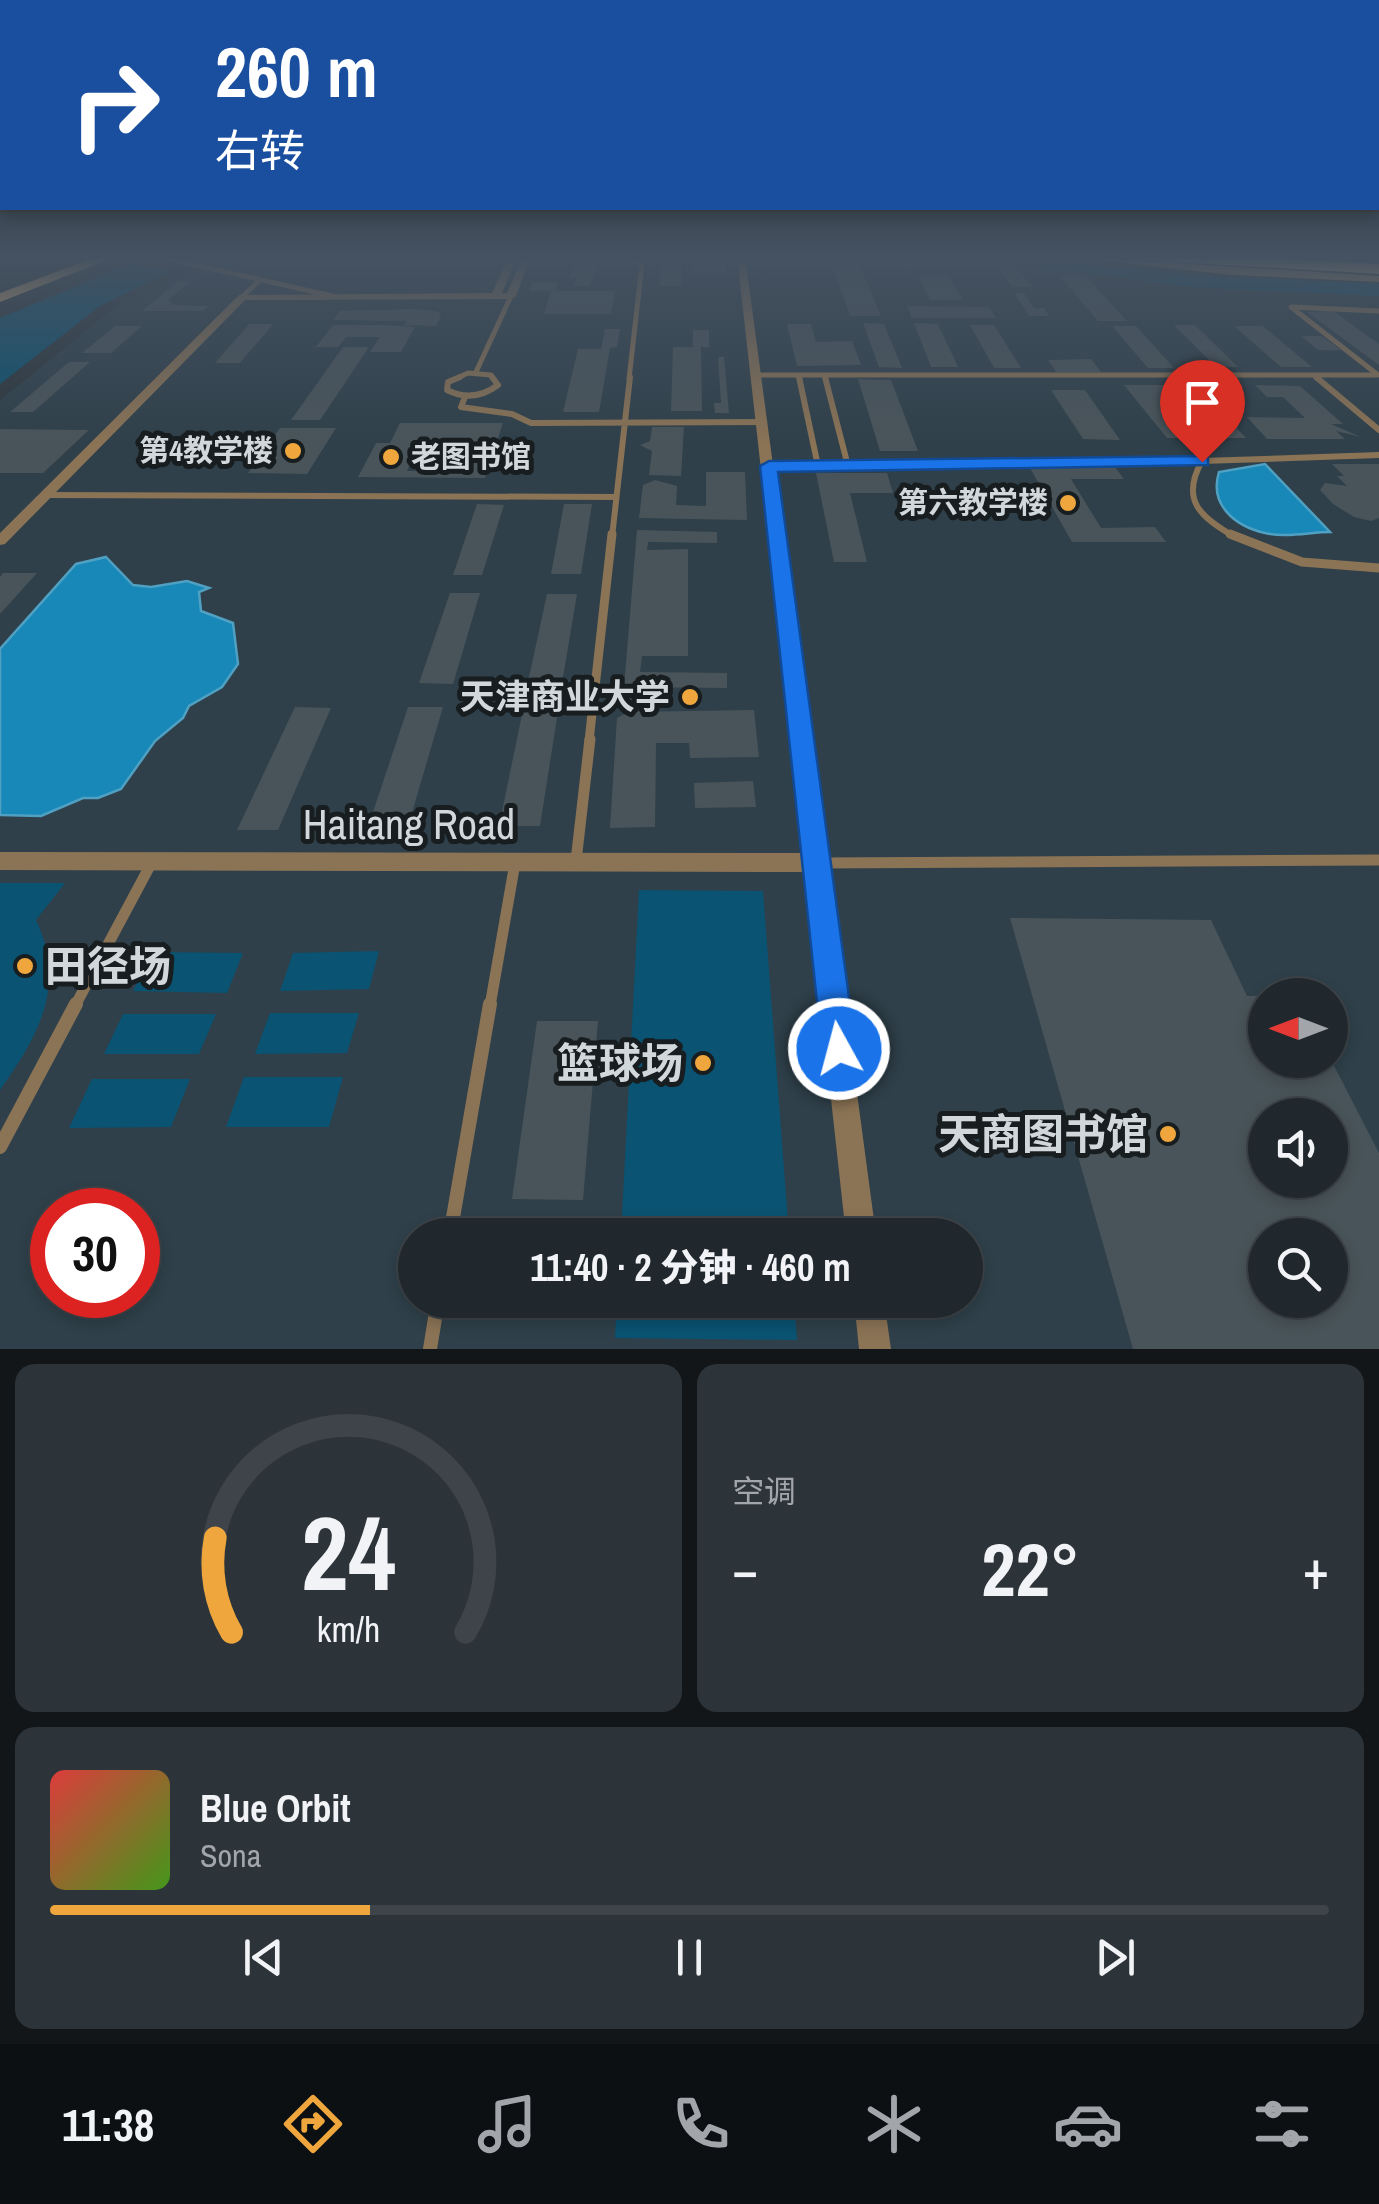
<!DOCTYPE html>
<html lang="zh">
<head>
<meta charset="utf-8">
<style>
  body { margin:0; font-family:"Archivo Narrow","Noto Sans SC",sans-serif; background:#2d3439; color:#f1f3f6; height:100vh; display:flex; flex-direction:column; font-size:38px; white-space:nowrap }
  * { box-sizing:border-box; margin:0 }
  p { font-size:32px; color:#a2a6aa }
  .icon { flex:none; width:55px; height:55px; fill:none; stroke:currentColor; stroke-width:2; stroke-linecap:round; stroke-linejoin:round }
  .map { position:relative; height:1349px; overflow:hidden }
  .drawer { display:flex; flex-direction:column; gap:15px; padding:15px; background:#121619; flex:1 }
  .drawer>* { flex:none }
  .hud { position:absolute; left:0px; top:0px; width:1380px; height:210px; box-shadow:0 5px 15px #0003,0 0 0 2px #3e4449; background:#1a4fa0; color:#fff; overflow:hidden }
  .needle { width:65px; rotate:270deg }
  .buttons { position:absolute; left:1248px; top:978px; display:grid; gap:20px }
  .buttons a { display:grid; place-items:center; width:100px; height:100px; border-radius:50%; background:#21282d; box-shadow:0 5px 15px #0003,0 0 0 2px #3e4449; font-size:50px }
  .speed { position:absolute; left:30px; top:1188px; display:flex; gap:20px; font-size:50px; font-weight:700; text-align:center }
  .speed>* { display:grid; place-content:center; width:130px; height:130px; border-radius:50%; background:#21282d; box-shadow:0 5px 15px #0003,0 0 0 2px #3e4449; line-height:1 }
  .speed .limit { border:15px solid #d22; background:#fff; color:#111 }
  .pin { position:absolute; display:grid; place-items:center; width:85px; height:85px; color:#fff; margin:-102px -42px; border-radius:50% 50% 50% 0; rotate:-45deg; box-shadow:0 0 10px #0007 }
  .pin .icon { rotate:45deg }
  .me { position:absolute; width:110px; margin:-55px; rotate:353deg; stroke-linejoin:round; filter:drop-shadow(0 0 8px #0008) }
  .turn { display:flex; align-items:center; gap:35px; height:210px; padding:0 50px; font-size:45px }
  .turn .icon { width:130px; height:130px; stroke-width:2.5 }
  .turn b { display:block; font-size:70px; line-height:85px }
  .big { font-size:75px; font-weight:800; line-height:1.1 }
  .drawer .card { flex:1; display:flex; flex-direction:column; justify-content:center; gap:15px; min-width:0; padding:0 35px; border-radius:20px; background:#2d3439 }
  .drawer .dial { align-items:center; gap:0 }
  .dial svg { height:260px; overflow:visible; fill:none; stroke:#3e4449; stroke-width:7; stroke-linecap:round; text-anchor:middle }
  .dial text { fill:#f1f3f6; stroke:none }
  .song { display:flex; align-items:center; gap:30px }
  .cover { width:120px; height:120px; border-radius:15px; background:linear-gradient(135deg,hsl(0 70% 55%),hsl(100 70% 35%)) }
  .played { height:10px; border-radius:5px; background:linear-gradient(90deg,#efa73d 25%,#3e4449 25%) }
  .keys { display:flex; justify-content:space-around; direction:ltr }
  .heat { display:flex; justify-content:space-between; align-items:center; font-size:55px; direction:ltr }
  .drawer .tiles { flex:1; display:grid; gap:15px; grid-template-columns:1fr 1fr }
  .card:last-child { grid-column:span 2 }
  .trip { position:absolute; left:398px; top:1218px; width:585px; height:100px; border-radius:50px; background:#21282d; box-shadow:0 5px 15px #0003,0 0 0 2px #3e4449; font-weight:800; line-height:100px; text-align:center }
  .dock { display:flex; height:160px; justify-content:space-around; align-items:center; background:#0d1012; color:#a2a6aa }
  .dock .icon { width:70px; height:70px }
  .dock .selected { color:#efa73d }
  .dock b { font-size:45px; color:#f1f3f6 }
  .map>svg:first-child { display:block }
  .built { fill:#2f404a; fill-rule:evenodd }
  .green { fill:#0a5372 }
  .water { fill:#1788b7; stroke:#4fa0c2; stroke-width:2.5 }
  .building { fill:#49545a; fill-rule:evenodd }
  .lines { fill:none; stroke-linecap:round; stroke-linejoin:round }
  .lane-far4 { stroke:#8b7355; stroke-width:5 }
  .lane-far3 { stroke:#8b7355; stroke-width:6 }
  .lane-far2 { stroke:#8b7355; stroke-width:9 }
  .lane-far1 { stroke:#8b7355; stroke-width:11 }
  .lane { stroke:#8b7355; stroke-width:14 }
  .street { fill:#8b7355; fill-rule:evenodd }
  .secondary { fill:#bb9665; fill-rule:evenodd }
  .primary { fill:#e1b071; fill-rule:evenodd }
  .highway { fill:#facb8f; fill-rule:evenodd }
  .route { fill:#1a73e8; stroke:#114b97; stroke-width:2.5 }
  .poi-dot { fill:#efa73d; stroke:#181d1f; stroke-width:4 }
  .labels { text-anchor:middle; stroke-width:10; stroke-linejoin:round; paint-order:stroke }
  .far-poi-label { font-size:30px; font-weight:bold; fill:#d1d8db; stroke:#181d1f; text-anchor:end }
  .poi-label { font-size:35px; font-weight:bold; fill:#d1d8db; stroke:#181d1f; text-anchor:end }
  .near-street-label { font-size:42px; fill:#d1d8db; stroke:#181d1f }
  .near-poi-label { font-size:42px; font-weight:bold; fill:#d1d8db; stroke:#181d1f; text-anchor:end }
</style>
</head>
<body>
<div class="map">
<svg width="1379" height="1349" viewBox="0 0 1379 1349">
  <rect width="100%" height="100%" fill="#2c363c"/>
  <path class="built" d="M233,256H1014L1021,264L1190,287L1379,296V1349H0V400L122,302L184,273L192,274ZM1265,995H1330V1060H1265ZM1265,1115H1330V1180H1265ZM52,1210H138V1295H52ZM415,1235H965V1300H415ZM1265,1235H1330V1300H1265Z"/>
  <path class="green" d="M1014,256L1192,275L1379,284V296L1190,287L1021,264Z
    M131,263L170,272L100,306L0,384V318Z
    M0,883H65L36,920C67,985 39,1035 0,1090Z
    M639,890L763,891L789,1235H621Z
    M379,951L369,989L280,991L293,953Z
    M152,952L243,953L227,993L133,991Z
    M270,1013H359L347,1053L255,1054Z
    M123,1014H216L199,1054H104Z
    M244,1077H343L329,1127H226Z
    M92,1079H190L171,1127L69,1128Z
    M617,1300H794L797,1340L615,1338Z"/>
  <path class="water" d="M1265,464L1330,532C1311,532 1284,538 1265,533C1234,526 1209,504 1219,472Z
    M106,557L133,585L151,587L187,581L209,588L199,592L201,611L233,623L238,664L222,687L189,706L183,718L155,741L121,789L98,798H83L41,816L0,815V649L76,564Z"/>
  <path class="building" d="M379,256H460L451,262L373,264Z
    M579,256H602L590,286H574L577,277H569Z
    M693,256H725L726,273L692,272Z
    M956,258L963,268L898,269L893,259Z
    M991,258H1009L1032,287H1012Z
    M830,259H857L881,316H850Z
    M661,262H681L682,286H660Z
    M918,275L949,276L963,300H930Z
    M1059,275H1085L1127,321H1098Z
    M177,282H190L168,300L175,305L209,306L203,311H142Z
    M532,282H558L555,291H615L611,314H544L551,291H529Z
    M1014,293H1024L1034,308H1044L1049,316H1029Z
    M907,306L989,307L996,318H912Z
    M416,309L439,312L441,317L436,326L404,325L407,321L333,320L340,311Z
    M1333,311L1379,344V365L1307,312Z
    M863,323L884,324L902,368L879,367Z
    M914,323L938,324L958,367H931Z
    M249,324H273L240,363H215Z
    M787,324H811L816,342L852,341L861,365L797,366Z
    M333,325H386L415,327L401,352H370L380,337H346L338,347H316Z
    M970,325H994L1021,368H994Z
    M1174,325H1195L1238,367H1216Z
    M115,326H142L111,353H82Z
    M1112,326H1136L1174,368H1148Z
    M1234,326H1263L1312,367H1281Z
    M605,329H620L617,347L610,348L599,412H563L578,349H601Z
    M693,330H709V347H701L702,411H671L673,347H693Z
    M1301,336H1322L1341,350H1318Z
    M343,347H369L320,420H291Z
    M718,357H724L729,413H715L714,403H721Z
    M1091,359L1101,372H1056L1048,360Z
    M69,362H90L33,412H10Z
    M858,379L891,380L918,451H880Z
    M1124,385H1196L1246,438H1167Z
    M1255,385L1300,386L1343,424H1331L1361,437L1336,431L1345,439H1267L1247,417L1305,418L1283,397H1267Z
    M1051,390H1085L1120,440L1083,439Z
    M400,423H503L485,478L358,477L376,443H390ZM419,443H456L444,471H407Z
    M652,427H684L681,476L649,475L652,451L640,445L650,441Z
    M280,428H336L307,474L248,473Z
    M0,429L89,430L43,473H0Z
    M1332,464H1379V518L1371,521L1354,517L1333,504L1320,490L1325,483L1347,486L1337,476H1344Z
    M1115,467L1124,479H1071L1101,528L1155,527L1166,542H1072L1030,468Z
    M706,472H745L747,520L639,518L643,485L655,480L677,486L676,505L706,506Z
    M816,473H887L893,493H850L867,562H834Z
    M477,504L504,505L482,575H453Z
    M564,504H592L581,574H551Z
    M637,530L717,532V543L648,542L647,550L688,549V656H642L640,672L727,673V688L624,687Z
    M3,573H37L0,614V577Z
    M450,593H480L453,684L419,683Z
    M547,594H577L562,683L528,682Z
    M524,705H559L540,826H499Z
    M295,707L331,708L278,830H237Z
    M408,707H443L406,833H366Z
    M754,710L759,757L690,758L689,743H656L655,827L610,828L617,718L628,712Z
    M753,781L756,807L695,808L694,783Z
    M1010,918L1211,920L1247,996H1265V1060H1331L1379,1153V1349H1133ZM1265,1115H1330V1180H1265ZM1265,1235H1330V1300H1265Z
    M537,1021H598L583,1200L512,1199Z"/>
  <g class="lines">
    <path class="lane-far4" d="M156,256L332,296
      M616,256L642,264L629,379
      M242,297L260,280
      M476,372L511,296
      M757,375H1378L1291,307L1379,311
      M799,375L800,379
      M825,375L826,379
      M1314,375L1319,379
      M455,379L468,373L491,375L494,379"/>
    <path class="lane-far3" d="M460,377L448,382L447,390C465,399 482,397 498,385L492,377
      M799,377L818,466
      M825,377L848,466
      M1316,377L1379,430
      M465,397L461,407L512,414L531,423L763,422
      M769,467L1202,461
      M46,495L616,497
      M612,537L630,377
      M1235,537C1200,517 1180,500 1202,461L1379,455"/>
    <path class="lane-far2" d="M1230,534L1302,562L1379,568
      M589,741L612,534"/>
    <path class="lane-far1" d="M576,861L590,739
      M817,863L1379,860
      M75,1006L152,862
      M490,1006L515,863"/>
    <path class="lane" d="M0,1147L76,1004
      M450,1235L490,1004
      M430,1349L438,1300"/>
    <path class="street" d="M509,256H517L502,293H507L523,256H531L516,296L511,299L245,300L5,544L0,545V533L239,295L492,293Z
      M737,256H745L876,1235H846L806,872L0,870V852L804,853Z
      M854,1300H884L891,1349H859Z"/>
    <path class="secondary" d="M1062,256L1379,276V282L1233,275Z"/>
    <path class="primary" d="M99,256H117L0,302V293Z"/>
    <path class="highway" d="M1135,256H1230L1379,264V274L1142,260Z"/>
  </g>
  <linearGradient id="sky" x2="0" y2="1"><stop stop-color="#181e21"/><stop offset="0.58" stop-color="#455261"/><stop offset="1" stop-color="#455261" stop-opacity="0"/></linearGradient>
  <rect width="1379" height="445" fill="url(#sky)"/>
  <path class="route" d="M1202,456L1208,458V465L778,472L856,1049L851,1061L839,1066L827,1061L822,1049L760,466L769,461Z"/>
  <g class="poi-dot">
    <circle cx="293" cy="451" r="10"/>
    <circle cx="391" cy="457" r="10"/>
    <circle cx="1068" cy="503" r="10"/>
    <circle cx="690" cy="697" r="10"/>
    <circle cx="25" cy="966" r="10"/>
    <circle cx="703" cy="1063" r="10"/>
    <circle cx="1168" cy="1134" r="10"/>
  </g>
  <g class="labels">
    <g class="far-poi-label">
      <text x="273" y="461">第4教学楼</text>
      <text x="411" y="467" text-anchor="start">老图书馆</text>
      <text x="1048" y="513">第六教学楼</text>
    </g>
    <g class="poi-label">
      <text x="670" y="709">天津商业大学</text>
    </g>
    <g class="near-street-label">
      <text x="409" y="839">Haitang Road</text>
    </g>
    <g class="near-poi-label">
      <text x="45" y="981" text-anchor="start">田径场</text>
      <text x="683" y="1078">篮球场</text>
      <text x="1148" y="1149">天商图书馆</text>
    </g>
  </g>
</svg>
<div class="buttons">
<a><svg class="needle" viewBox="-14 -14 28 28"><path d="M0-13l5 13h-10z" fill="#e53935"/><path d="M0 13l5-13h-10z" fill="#a2a6aa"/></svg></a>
<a><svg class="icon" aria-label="sound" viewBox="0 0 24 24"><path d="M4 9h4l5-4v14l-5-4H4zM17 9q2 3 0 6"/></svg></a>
<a><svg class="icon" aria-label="search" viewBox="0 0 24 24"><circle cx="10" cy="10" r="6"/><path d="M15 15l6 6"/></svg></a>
</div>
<div class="speed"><div class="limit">30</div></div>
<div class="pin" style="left:1202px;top:462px;background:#d93025"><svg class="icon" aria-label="arrive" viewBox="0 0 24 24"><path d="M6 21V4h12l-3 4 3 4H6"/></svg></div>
<svg class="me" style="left:839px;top:1049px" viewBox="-20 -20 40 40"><circle r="17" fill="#1a73e8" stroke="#fff" stroke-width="3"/><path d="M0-11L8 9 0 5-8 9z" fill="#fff"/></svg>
<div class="trip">11:40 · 2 分钟 · 460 m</div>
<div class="hud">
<div class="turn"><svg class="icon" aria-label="right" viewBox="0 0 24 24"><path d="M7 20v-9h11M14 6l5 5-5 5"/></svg><div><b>260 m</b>右转</div></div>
</div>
</div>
<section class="drawer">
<div class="tiles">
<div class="card dial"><svg viewBox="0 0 100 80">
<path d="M14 69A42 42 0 1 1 86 69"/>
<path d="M14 69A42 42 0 0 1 9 40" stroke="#efa73d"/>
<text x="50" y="56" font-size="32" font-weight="700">24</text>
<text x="50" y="72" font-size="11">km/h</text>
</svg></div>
<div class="card"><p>空调</p>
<div class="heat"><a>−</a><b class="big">22°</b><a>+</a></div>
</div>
<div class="card">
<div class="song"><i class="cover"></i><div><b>Blue Orbit</b><p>Sona</p></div></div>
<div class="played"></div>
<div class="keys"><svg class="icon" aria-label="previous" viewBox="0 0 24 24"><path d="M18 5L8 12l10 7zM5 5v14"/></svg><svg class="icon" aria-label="pause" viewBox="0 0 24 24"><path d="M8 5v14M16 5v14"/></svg><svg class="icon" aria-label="next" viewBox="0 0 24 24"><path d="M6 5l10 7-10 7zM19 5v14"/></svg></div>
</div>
</div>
</section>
<nav class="dock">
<b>11:38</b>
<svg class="icon selected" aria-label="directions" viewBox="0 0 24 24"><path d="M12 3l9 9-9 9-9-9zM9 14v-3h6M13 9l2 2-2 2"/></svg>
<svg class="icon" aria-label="music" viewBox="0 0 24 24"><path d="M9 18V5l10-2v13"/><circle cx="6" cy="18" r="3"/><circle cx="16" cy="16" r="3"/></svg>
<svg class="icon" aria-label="phone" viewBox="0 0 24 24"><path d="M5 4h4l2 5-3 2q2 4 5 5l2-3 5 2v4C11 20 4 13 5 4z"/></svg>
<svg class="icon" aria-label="climate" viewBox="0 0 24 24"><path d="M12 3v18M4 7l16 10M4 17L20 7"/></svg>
<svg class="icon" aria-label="car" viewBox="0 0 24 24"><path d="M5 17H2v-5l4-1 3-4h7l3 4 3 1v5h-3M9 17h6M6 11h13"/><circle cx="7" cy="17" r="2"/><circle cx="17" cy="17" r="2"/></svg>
<svg class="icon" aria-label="filters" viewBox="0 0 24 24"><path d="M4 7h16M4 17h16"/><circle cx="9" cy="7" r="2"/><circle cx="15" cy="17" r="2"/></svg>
</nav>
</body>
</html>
